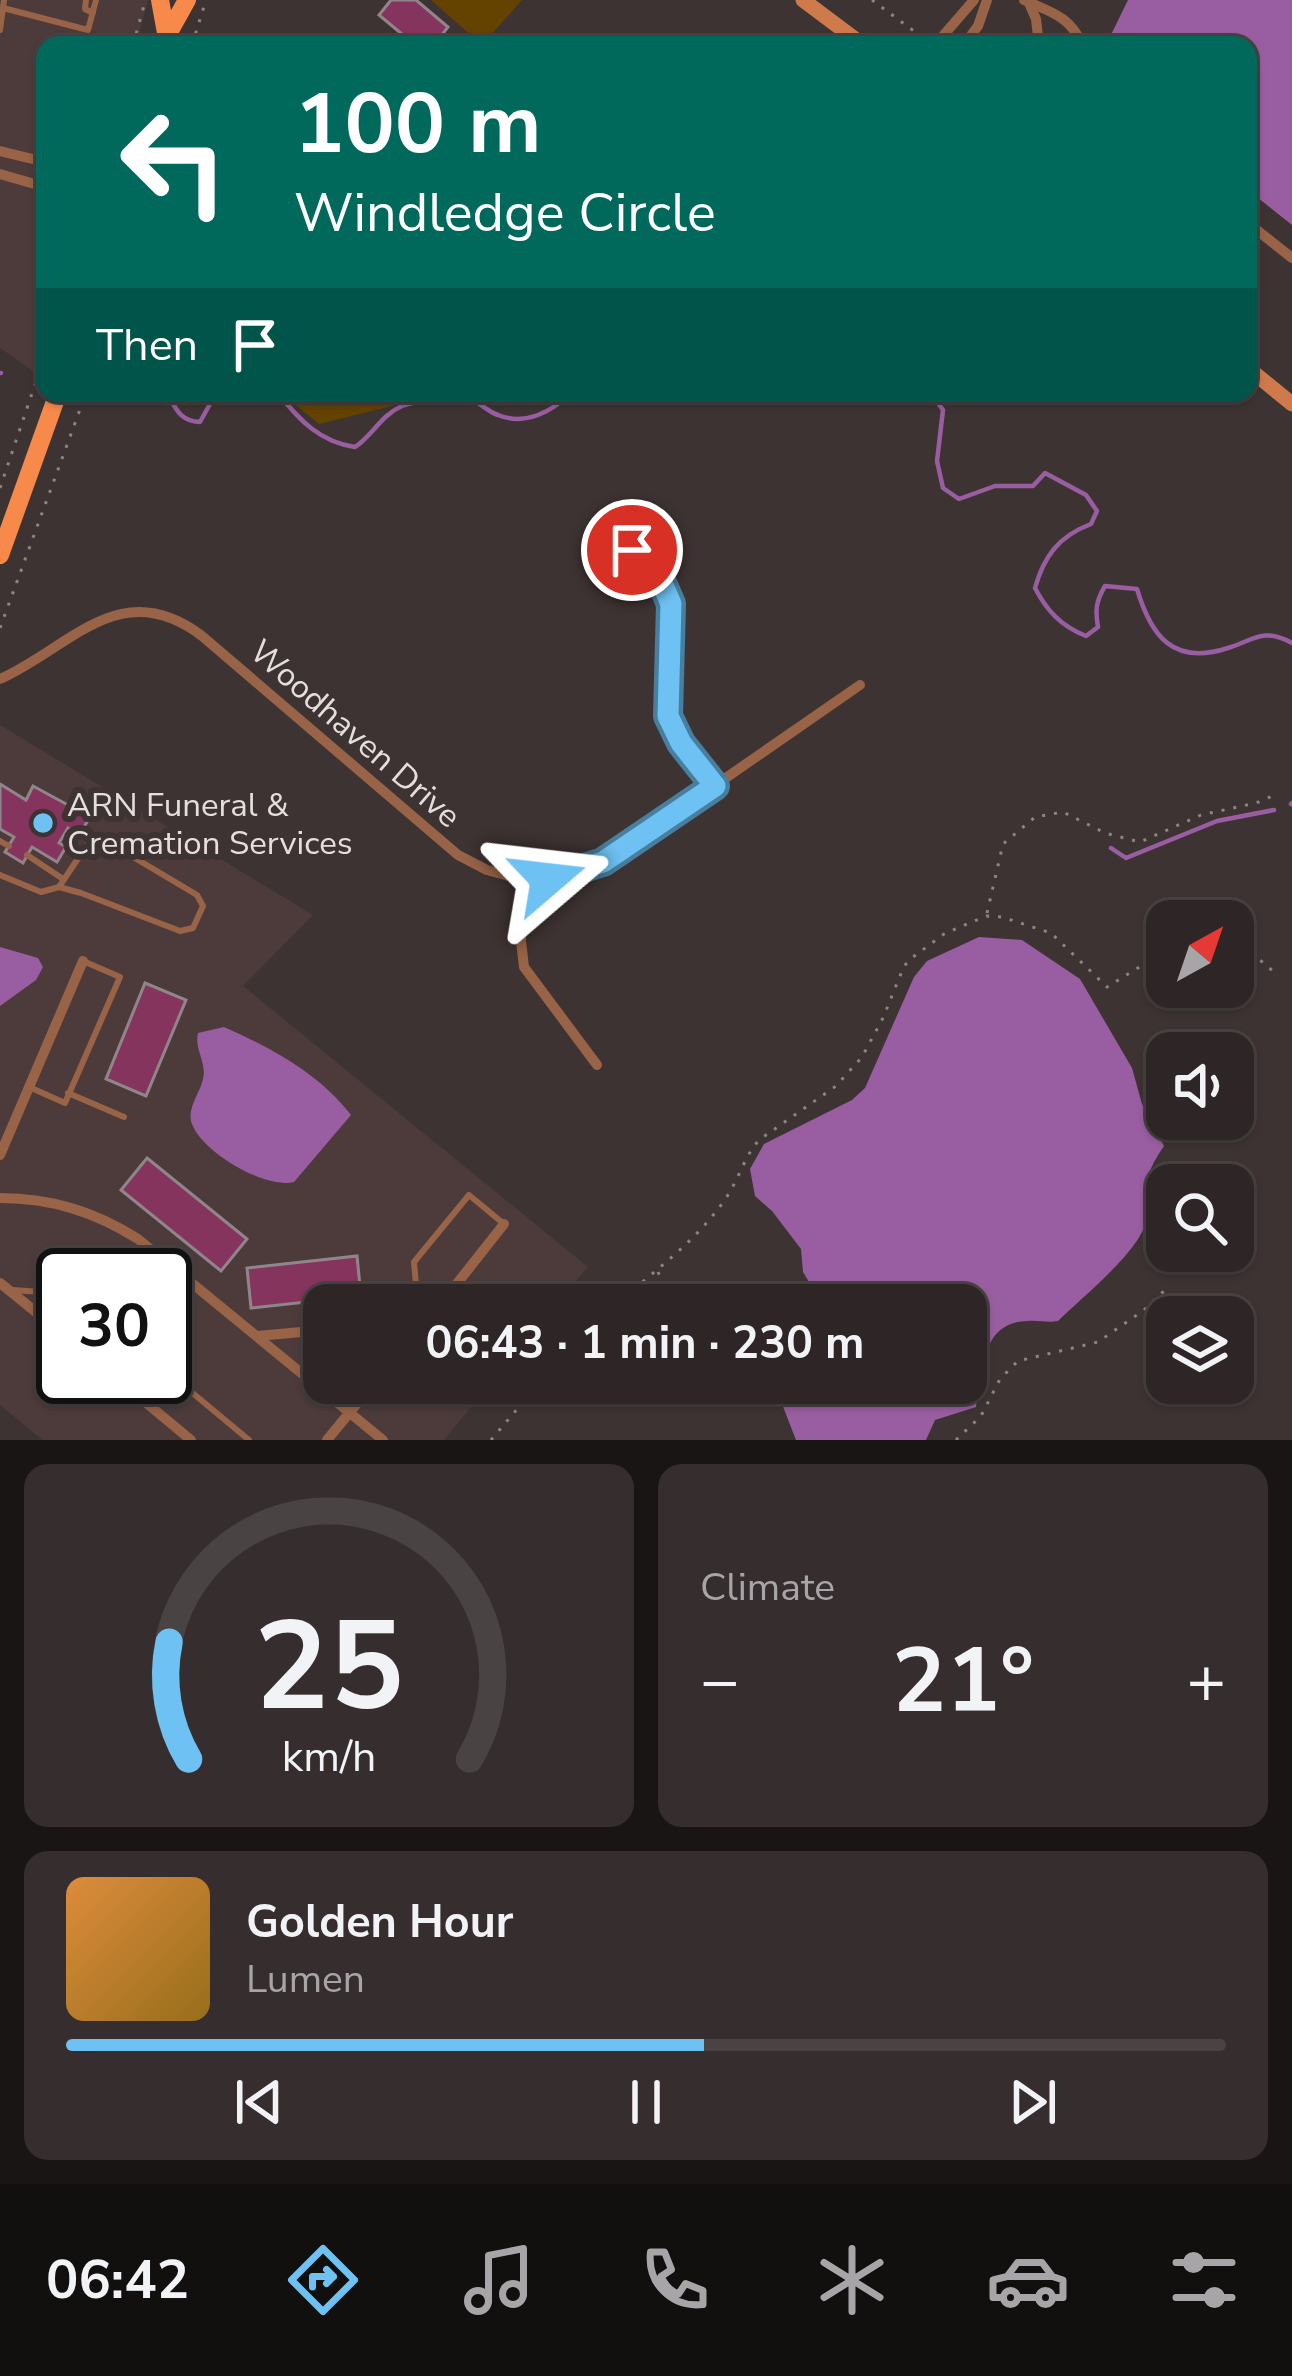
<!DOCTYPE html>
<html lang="en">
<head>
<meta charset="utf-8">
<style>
  body { margin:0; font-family:"Nunito Sans",sans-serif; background:#362e2e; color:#f1f3f6; height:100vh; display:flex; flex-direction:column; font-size:45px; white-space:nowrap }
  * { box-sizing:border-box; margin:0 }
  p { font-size:39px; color:#a7a5a7 }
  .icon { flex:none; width:66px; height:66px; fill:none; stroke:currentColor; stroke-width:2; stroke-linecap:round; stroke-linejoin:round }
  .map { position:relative; height:1440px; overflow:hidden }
  .side { display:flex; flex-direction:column; gap:24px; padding:24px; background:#191515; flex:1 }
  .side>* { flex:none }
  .banner { position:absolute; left:36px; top:36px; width:1221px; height:366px; border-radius:24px; box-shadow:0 3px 9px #0004,0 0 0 3px #494343; background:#00695c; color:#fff; overflow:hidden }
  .needle { width:78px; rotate:40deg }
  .fabs { position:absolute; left:1146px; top:900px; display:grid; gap:24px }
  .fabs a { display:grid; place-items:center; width:108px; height:108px; border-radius:24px; background:#2e2626; box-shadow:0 3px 9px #0004,0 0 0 3px #494343; font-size:60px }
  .speed { position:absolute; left:36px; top:1248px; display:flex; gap:24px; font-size:60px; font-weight:700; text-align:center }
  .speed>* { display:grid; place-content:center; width:156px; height:156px; border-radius:50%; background:#2e2626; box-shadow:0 3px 9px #0004,0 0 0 3px #494343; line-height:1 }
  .speed .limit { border:6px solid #111; border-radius:18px; background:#fff; color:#111 }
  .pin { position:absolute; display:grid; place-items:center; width:102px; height:102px; color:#fff; margin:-51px; border:6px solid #fff; border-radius:50%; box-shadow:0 3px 12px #0007 }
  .me { position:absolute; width:132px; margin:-66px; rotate:73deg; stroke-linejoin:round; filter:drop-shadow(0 0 9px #0008) }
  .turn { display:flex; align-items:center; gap:42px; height:252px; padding:0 60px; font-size:54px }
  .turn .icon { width:156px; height:156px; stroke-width:2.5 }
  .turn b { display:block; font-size:84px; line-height:102px }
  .then { display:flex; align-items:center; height:114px; padding:0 60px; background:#0003; gap:24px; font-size:45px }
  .big { font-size:90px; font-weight:700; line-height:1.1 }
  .side .widget { flex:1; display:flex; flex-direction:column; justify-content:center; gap:18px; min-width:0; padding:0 42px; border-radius:24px; background:#362e2e }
  .side .dial { align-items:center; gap:0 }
  .dial svg { height:312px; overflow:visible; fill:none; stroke:#494343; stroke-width:7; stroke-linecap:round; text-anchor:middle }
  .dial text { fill:#f1f3f6; stroke:none }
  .song { display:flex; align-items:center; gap:36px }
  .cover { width:144px; height:144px; border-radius:18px; background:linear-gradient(135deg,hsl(30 70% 55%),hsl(40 70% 35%)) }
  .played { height:12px; border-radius:6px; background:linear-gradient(90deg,#6ec2f3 55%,#494343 55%) }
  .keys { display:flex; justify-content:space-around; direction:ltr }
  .heat { display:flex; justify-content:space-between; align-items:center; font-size:66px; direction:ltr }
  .side .tiles { flex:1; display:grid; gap:24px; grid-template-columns:1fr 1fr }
  .widget:last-child { grid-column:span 2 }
  .trip { position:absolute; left:303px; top:1284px; width:684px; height:120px; border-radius:24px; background:#2e2626; box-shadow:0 3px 9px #0004,0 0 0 3px #494343; font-weight:700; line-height:120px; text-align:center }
  .dock { display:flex; height:192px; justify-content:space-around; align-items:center; background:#120f0f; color:#a7a5a7 }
  .dock .icon { width:84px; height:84px }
  .dock .on { color:#6ec2f3 }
  .dock b { font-size:54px; color:#f1f3f6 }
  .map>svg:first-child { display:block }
  .built { fill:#4c3b3a; fill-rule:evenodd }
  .green { fill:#644300 }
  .water { fill:#995ea1 }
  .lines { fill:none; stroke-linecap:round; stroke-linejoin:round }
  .stream { stroke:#995ea1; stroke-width:4.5 }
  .building { fill:#85345d; stroke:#90868a; stroke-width:3 }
  .path { stroke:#8d8484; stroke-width:3; stroke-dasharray:3 9; stroke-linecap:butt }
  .service { stroke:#986346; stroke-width:6 }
  .minor { stroke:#986346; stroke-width:10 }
  .secondary { stroke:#ce7a4a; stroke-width:15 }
  .primary { stroke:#f78a4b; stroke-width:18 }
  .route-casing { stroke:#487e9e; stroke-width:30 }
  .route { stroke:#6ec2f3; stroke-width:21 }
  .poi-dot { fill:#6ec2f3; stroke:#3e3333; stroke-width:4.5 }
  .labels { text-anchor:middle; stroke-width:12; stroke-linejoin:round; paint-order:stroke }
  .street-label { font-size:33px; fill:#e5dede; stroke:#3e3333 }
  .poi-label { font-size:33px; fill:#e5dede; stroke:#3e3333; text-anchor:start }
</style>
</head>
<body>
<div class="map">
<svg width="1292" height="1440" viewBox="0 0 1292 1440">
  <rect width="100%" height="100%" fill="#3e3333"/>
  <path class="built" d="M0,0H148L136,45H45V358L33,371L0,348Z
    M0,725L313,915L243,986L588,1267L556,1305H324V1383H491L444,1440H43L0,1405ZM63,1275H165V1377H63Z"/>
  <path class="green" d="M431,0H522L482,45Z
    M281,393H445L319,424Z"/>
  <path class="water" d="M1128,0H1292V225L1248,190V45H1106Z
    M979,937L1022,940L1080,979L1132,1068L1142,1104L1164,1146C1136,1187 1155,1183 1147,1219C1140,1252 1082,1297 1058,1321C1047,1323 1039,1320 1027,1321C980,1322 983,1373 976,1407L935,1420L926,1440H796L782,1404L788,1383H966V1305H823L803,1272L801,1249L772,1211L755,1196L750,1169L764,1144L852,1100L865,1088L914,977L927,961Z
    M0,947L38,958L43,967L36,980L0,1006Z
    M224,1027C270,1047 320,1074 351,1115L294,1182C265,1189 203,1153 192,1124C186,1109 200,1093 203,1079C207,1062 194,1049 198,1033Z"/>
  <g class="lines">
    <path class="stream" d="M0,373H1
      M167,393C176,409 180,421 200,422L216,393
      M278,393C299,420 320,442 355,447C373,435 381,415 402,406C416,401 428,402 441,393
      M464,393C475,399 486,411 498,415C525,426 552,412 570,393
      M905,393L938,403L943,410L937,461L943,488L959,499L995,486H1033L1045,473L1086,495L1097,511L1091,524C1059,536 1044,556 1035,588C1047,611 1061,626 1086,636L1098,627C1095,610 1096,601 1105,586L1137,589C1151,636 1173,666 1228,648C1254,640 1263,627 1292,643
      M1291,804L1292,803
      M1111,848L1126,858L1217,821L1274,810"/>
  </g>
  <path class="building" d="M391,0H416L448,27L434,45H415L379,15Z
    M0,784L26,800L33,786L90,817L79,835L68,828L59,843L66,847L57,862L32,847L23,863L5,852L14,837L0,829Z
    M145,983L186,1000L146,1096L106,1079Z
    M147,1158L247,1239L221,1271L121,1190Z
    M357,1256L361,1296L251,1308L247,1268Z"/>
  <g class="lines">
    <path class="path" d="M872,0L926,40
      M133,45L145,2
      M192,45L206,0
      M1248,348L1258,357
      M0,488L45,355
      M0,628L86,393
      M987,913L1003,844L1035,817L1063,812L1105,833L1140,842L1201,815L1256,803L1277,794
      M1233,937L1274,972
      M658,1272L673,1305
      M615,1305C654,1271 696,1242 726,1198C739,1179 744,1157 759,1140L836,1086L862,1057L883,1018L904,966L913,957L944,934L974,921L987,916L1002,917L1051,933L1107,987L1167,950
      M491,1440L539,1383
      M956,1440L981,1416L1000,1379L1018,1361L1098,1342L1144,1310L1168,1287"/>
    <path class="service" d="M86,0L85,9L93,13
      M3,8L88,30L96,0
      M0,30L4,0
      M0,841L9,846
      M27,855L63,879
      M0,875L41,892L59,887L81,893L180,931L193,928L203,906L197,895L113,845L91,839L59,887
      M29,1087L65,1103L120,977L83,961
      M68,1093L124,1117
      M12,1290L43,1292L63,1302
      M440,1304L416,1285L414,1262L469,1195L504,1224
      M165,1370L249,1440"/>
    <path class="minor" d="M1024,0C1050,12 1071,16 1082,45
      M1029,3L1036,19L1039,45
      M935,45L974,0
      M964,45L978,26L987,0
      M0,151L45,162
      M0,174L45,187
      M1248,223L1292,258
      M632,550L662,583L671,604L668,716L681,743L715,786
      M0,679C70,648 120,574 202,636L458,855L487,870L524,880L560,877L603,863L860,685
      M524,880L521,941L524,967L597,1065
      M0,1155L83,961
      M0,1198C52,1198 95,1212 138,1239L383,1440
      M0,1283L63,1334
      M440,1305L504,1224
      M257,1336L324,1330
      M115,1377L191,1440
      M327,1440L374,1383"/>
    <path class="secondary" d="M803,0L863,45
      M1248,368L1292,404"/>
    <path class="primary" d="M160,0L166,33
      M162,45L187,0
      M0,555L58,393"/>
  </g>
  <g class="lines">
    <defs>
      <path id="route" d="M548,879L603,862L715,786L681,743L668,716L671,604L662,583L632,550"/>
    </defs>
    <use href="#route" class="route-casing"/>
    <use href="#route" class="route"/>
  </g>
  <circle class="poi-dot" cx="43" cy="823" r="12"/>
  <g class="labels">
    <g class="street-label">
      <text transform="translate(356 733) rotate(41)" y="12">Woodhaven Drive</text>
    </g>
    <g class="poi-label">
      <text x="67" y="816">ARN Funeral &amp;<tspan x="67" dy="38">Cremation Services</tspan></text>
    </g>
  </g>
</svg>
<div class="fabs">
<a><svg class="needle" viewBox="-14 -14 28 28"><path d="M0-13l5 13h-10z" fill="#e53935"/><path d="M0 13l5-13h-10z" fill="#a7a5a7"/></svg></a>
<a><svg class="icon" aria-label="sound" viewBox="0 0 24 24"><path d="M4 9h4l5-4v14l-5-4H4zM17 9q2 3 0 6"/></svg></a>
<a><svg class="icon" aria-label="search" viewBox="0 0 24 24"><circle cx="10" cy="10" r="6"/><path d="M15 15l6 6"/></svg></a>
<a><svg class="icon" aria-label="layers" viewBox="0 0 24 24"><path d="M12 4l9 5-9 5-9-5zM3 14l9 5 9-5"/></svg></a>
</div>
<div class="speed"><div class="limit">30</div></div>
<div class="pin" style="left:632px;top:550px;background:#d93025"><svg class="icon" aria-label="arrive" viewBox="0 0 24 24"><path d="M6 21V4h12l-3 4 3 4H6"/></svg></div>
<svg class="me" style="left:548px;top:879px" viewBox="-20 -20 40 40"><path d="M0-17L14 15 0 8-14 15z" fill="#6ec2f3" stroke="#fff" stroke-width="4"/></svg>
<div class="trip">06:43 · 1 min · 230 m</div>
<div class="banner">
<div class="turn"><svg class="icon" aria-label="left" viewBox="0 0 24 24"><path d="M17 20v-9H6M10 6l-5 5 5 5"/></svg><div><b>100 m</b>Windledge Circle</div></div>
<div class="then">Then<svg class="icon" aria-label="arrive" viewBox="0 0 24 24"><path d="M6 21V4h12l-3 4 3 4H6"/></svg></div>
</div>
</div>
<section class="side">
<div class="tiles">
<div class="widget dial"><svg viewBox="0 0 100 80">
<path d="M14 69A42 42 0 1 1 86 69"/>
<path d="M14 69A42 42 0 0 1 9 39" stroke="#6ec2f3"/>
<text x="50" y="56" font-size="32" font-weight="700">25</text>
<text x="50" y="72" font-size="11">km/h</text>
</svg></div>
<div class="widget"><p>Climate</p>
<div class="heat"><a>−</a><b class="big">21°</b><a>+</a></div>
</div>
<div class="widget">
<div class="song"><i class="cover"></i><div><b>Golden Hour</b><p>Lumen</p></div></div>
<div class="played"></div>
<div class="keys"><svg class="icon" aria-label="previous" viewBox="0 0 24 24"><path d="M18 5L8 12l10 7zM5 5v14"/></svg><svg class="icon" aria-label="pause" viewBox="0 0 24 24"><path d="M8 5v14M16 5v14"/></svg><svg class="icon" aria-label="next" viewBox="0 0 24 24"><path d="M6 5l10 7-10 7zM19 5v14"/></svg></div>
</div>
</div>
</section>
<nav class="dock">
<b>06:42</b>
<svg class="icon on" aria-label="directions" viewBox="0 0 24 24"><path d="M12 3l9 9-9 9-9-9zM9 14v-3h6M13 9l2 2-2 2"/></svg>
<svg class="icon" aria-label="music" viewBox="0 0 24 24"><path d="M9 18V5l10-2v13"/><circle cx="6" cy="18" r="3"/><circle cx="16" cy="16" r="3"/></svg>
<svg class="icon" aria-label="phone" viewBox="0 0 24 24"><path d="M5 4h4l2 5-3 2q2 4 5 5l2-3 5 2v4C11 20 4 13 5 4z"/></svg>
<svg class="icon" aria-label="climate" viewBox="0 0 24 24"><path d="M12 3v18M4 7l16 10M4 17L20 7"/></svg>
<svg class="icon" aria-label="car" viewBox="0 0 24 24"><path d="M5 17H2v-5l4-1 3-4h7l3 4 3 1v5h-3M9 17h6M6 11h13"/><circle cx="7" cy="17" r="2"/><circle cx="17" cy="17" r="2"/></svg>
<svg class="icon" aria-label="filters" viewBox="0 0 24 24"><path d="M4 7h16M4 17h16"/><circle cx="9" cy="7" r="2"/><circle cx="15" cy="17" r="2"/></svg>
</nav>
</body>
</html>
